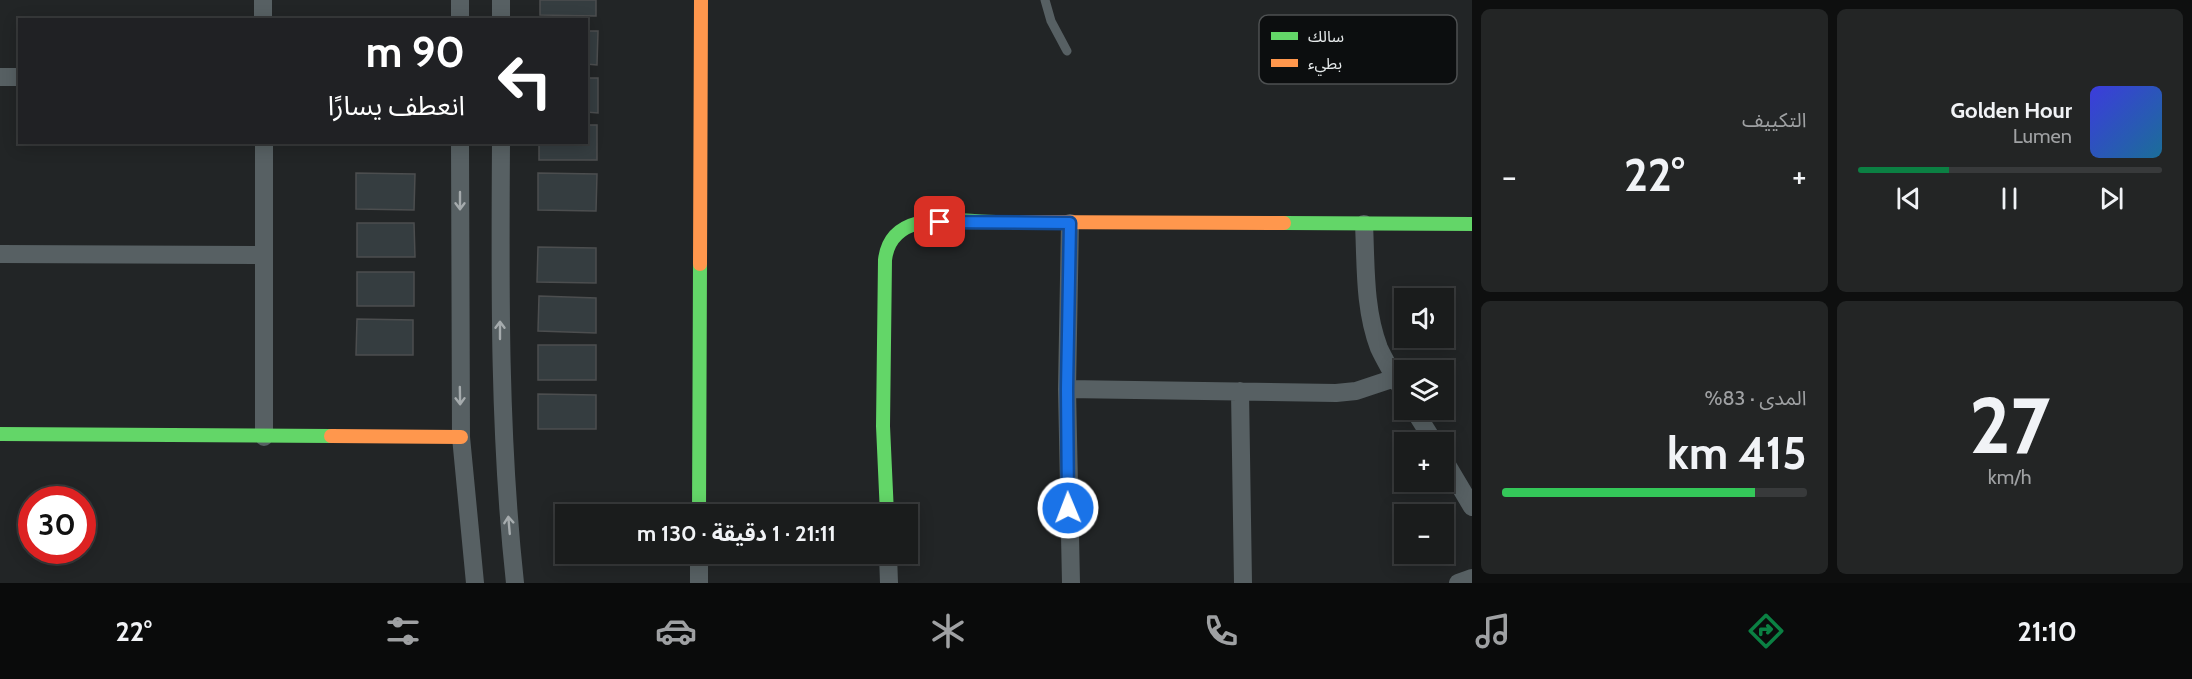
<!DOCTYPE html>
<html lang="ar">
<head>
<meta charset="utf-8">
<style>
  body { margin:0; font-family:Cabin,"Noto Sans Arabic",sans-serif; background:#232525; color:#f1f3f6; direction:rtl; height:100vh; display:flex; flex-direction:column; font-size:22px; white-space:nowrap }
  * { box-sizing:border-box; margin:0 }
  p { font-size:20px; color:#9fa1a3 }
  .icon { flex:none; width:33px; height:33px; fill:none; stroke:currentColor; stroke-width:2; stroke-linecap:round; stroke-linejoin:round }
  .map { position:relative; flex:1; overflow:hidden; direction:ltr }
  .sheet { display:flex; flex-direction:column; gap:9px; padding:9px; background:#0e0f0f; width:720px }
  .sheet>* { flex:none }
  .top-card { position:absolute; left:18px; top:18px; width:570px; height:126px; border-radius:0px; box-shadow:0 3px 15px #0003,0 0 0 2px #383a3b; direction:rtl; background:#202124; color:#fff; overflow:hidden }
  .tools { position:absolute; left:1394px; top:288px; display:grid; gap:12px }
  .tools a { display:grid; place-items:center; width:60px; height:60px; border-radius:0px; background:#1a1c1c; box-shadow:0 3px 15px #0003,0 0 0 2px #383a3b; font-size:30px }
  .speed { position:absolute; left:18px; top:486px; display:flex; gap:12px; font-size:30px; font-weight:700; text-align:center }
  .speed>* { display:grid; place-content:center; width:78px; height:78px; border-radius:50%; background:#1a1c1c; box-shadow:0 3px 15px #0003,0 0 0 2px #383a3b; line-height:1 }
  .speed .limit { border:9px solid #d22; background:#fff; color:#111 }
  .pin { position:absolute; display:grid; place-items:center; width:51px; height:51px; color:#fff; margin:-26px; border-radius:12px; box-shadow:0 3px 9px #0006 }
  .me { position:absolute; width:66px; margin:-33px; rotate:359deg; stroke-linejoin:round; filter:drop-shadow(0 0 4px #0008) }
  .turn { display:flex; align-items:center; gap:21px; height:126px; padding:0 24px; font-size:27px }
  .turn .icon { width:78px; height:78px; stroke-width:2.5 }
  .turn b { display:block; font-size:42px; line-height:51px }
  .big { font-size:45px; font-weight:700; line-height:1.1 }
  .sheet .widget { flex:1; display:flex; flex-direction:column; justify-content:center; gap:9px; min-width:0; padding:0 21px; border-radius:9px; background:#232525 }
  .sheet .dial { align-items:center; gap:0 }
  .dial b { font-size:78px; line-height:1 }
  .song { display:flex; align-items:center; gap:18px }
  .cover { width:72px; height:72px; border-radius:9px; background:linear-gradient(135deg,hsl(240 70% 55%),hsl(200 70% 35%)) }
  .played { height:6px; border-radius:3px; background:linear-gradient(90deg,#0b8043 30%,#383a3b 30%) }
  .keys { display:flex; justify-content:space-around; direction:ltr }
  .heat { display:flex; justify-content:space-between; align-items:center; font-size:33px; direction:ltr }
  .charge { height:9px; border-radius:4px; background:linear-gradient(90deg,#34c759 83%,#383a3b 0) }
  .sheet .tiles { flex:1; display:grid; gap:9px; grid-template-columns:repeat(2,1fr) }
  .trip { position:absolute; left:555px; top:504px; width:363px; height:60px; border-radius:0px; background:#1a1c1c; box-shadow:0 3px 15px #0003,0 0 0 2px #383a3b; font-weight:700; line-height:60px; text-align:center; direction:rtl }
  .tabs { display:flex; height:96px; justify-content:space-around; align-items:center; background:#0a0b0b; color:#9fa1a3 }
  .tabs .icon { width:42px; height:42px }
  .tabs .selected { color:#0b8043 }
  .tabs b { font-size:27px; color:#f1f3f6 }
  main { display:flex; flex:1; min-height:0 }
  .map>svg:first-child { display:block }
  .building { fill:#353d40; stroke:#4c4e4f; stroke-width:1.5 }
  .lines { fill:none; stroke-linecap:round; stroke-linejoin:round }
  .lane { stroke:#576063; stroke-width:9 }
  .street { stroke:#576063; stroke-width:18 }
  .fast { stroke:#63d668; stroke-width:14 }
  .slow { stroke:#ff974d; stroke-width:14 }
  .oneway { stroke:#a5abad }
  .route-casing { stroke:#114b97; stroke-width:15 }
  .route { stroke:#1a73e8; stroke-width:10 }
  .key { fill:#0c0e0f; stroke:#4d5051; stroke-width:1.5 }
  .key-label { font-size:16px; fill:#e5e9ea }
</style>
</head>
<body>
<main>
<section class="sheet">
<div class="tiles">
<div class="widget">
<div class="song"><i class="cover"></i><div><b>Golden Hour</b><p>Lumen</p></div></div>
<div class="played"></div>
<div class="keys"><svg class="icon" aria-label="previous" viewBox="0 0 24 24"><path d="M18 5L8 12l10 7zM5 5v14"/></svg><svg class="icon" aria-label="pause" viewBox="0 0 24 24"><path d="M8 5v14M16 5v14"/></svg><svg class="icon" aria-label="next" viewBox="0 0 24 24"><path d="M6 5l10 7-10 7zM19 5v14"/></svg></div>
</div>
<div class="widget"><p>التكييف</p>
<div class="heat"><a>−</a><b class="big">22°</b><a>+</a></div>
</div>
<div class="widget dial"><b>27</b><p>km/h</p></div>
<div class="widget"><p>المدى · 83%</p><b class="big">415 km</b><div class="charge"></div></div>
</div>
</section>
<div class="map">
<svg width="1472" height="583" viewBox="0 0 1472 583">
  <rect width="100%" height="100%" fill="#222526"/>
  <path class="building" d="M540,0H596V16L540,15Z
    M586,31H598L597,65L586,64Z
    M586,78H598V113L586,112Z
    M586,125H597V160H539V142H586Z
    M356,173L415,174L414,210L356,209Z
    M538,173L597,174L596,211L538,210Z
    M357,223H414L415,257H357Z
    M538,247L596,248V283L537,282Z
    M357,272H414V306H357Z
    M539,296L596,298V333L538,331Z
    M357,319L413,320V355H356Z
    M538,345H596V380H538Z
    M538,394L596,395V429H538Z"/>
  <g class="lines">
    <path class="lane" d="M1045,0L1051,21L1067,51"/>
    <path class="street" d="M263,0V20
      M460,20V0
      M501,20V0
      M0,77H20
      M264,142V437
      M460,142L461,437L475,583
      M501,142C500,290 499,436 515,583
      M1070,223L1067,389L1071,583
      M1364,224C1366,265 1364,309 1379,348C1386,363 1395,378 1404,393
      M0,254L264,255
      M1067,389L1336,393L1356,391L1395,378
      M1240,391L1243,583
      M1414,410L1434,442
      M1443,458L1472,507
      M888,554L889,583
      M699,583V554
      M1458,583L1472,578"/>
    <path class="fast" d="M1284,223L1472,224
      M0,434L331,436
      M699,514L700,264
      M887,514L883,426L885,260C891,207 958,222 996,222"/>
    <path class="slow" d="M996,222L1284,223
      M700,264L701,0
      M331,436L461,437"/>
  </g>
  <defs><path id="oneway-shaft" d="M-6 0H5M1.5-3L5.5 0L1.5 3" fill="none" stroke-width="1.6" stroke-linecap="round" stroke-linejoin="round" transform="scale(1.5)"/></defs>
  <g class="oneway">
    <use href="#oneway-shaft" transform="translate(460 201) rotate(90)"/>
    <use href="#oneway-shaft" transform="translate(500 330) rotate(-90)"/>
    <use href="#oneway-shaft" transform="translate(460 396) rotate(89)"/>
    <use href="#oneway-shaft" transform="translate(509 525) rotate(-95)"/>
  </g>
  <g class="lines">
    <defs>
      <path id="route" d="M940,222L1070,223L1067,389L1068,508"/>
    </defs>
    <use href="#route" class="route-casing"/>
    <use href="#route" class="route"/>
  </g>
  <rect x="1259" y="15" width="198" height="69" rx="9" class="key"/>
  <rect x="1271" y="32" width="27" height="8" fill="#63d668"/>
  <rect x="1271" y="59" width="27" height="8" fill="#ff974d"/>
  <g class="key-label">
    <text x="1308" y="42">سالك</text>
    <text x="1308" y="69">بطيء</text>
  </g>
</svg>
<div class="tools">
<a><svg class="icon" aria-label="sound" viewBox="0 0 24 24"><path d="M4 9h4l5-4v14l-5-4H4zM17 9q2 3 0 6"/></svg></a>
<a><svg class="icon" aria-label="layers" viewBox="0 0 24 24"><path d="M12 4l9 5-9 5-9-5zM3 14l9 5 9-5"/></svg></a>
<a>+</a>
<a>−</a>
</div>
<div class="speed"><div class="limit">30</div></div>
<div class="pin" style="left:940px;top:222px;background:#d93025"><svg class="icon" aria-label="arrive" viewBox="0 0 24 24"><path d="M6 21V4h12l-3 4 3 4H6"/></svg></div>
<svg class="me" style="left:1068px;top:508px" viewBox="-20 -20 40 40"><circle r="17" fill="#1a73e8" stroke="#fff" stroke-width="3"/><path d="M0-11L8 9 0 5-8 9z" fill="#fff"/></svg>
<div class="trip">21:11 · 1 دقيقة · 130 m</div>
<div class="top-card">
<div class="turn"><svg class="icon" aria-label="left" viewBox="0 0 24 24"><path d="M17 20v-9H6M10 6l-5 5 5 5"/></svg><div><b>90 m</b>انعطف يسارًا</div></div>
</div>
</div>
</main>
<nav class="tabs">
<b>21:10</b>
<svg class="icon selected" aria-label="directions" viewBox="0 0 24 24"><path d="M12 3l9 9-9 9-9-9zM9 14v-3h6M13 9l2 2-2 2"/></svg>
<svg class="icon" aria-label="music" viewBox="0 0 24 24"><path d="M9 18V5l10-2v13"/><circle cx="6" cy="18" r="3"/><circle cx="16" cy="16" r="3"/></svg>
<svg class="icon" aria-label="phone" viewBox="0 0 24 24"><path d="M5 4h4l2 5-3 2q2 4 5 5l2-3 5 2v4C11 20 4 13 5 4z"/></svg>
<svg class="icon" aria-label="climate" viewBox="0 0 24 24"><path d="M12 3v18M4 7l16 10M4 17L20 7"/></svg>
<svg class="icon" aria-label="car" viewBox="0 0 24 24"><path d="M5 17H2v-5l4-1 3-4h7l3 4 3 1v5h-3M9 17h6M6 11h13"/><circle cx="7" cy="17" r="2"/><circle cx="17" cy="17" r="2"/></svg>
<svg class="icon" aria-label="filters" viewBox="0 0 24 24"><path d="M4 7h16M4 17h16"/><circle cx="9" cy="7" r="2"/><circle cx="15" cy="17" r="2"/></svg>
<b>22°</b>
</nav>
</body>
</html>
